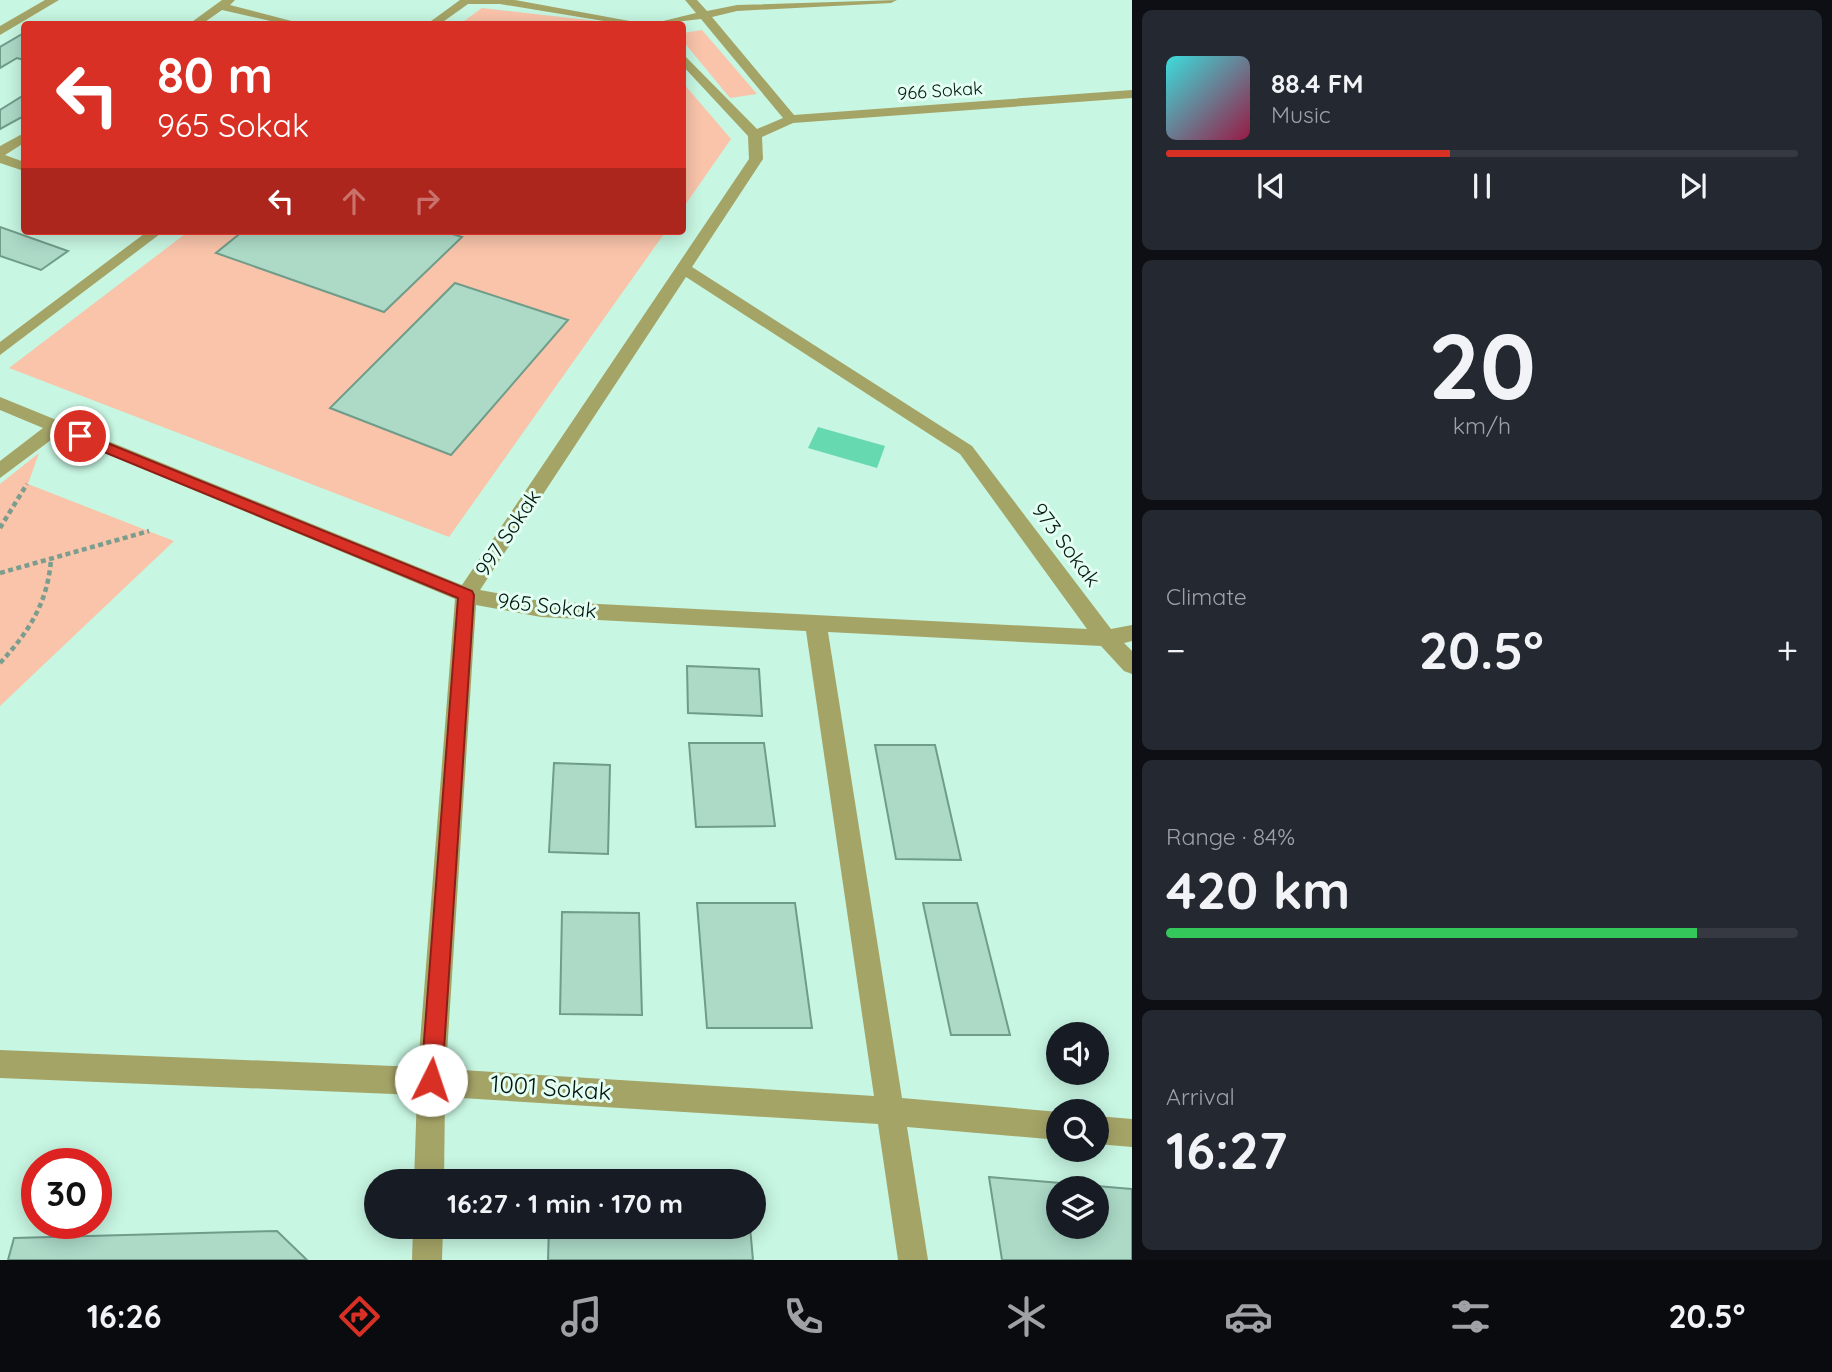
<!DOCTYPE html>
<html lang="en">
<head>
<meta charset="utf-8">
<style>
  body { margin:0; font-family:Quicksand,sans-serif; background:#242831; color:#f1f3f6; height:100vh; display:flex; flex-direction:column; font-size:26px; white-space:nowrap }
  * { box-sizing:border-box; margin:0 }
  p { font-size:23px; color:#9ea1a6 }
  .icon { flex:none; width:38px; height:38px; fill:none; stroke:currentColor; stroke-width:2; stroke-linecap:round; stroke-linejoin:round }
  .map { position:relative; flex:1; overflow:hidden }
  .side { display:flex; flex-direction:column; gap:10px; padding:10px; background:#0d0f14; width:700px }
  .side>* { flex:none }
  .hud { position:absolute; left:21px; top:21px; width:665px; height:214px; border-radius:7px; box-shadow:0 4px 18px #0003; background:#d93025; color:#fff; overflow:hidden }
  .controls { position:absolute; left:1046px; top:1022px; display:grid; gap:14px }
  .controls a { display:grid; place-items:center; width:63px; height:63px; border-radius:50%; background:#171b24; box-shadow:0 4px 18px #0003; font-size:35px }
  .speed { position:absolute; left:21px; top:1148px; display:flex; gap:14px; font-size:35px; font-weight:700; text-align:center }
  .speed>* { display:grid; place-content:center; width:91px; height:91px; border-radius:50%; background:#171b24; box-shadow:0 4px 18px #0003; line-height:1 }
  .speed .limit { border:10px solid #d22; background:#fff; color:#111 }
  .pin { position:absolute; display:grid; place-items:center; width:60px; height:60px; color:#fff; margin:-30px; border:4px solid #fff; border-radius:50%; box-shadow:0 2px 7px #0007 }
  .me { position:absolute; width:77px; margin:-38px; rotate:4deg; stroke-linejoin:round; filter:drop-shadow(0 0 5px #0008) }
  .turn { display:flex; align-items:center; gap:24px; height:147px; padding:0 21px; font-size:32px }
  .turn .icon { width:91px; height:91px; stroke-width:2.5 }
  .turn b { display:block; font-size:49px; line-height:60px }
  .lanes { display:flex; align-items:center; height:66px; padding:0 21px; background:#0003; justify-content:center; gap:35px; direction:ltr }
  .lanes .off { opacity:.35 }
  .big { font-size:52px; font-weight:700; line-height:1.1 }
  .side .card { flex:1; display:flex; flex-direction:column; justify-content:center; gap:10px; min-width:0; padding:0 24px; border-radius:10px; background:#242831 }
  .side .dial { align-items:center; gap:0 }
  .dial b { font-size:91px; line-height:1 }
  .song { display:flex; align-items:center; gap:21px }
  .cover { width:84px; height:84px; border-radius:10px; background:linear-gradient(135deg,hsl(180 70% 55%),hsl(340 70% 35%)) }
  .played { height:7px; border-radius:4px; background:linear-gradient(90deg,#d93025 45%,#363941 45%) }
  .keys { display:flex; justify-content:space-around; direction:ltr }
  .heat { display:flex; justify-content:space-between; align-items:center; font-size:38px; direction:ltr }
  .charge { height:10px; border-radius:5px; background:linear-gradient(90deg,#34c759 84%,#363941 0) }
  .trip { position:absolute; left:364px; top:1169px; width:402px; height:70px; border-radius:35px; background:#171b24; box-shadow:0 4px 18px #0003; font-weight:700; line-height:70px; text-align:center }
  .menu { display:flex; height:112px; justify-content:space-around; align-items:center; background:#090b0e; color:#9ea1a6 }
  .menu .icon { width:49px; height:49px }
  .menu .current { color:#d93025 }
  .menu b { font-size:32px; color:#f1f3f6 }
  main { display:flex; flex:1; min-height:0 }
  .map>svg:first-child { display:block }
  .green { fill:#f9c4aa }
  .water { fill:#66d9b0 }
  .building { fill:#acdac7; stroke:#709c8a; stroke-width:2; fill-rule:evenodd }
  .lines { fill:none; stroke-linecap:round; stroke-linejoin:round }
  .path { stroke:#7a9d8e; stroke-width:4.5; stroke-dasharray:5 3.5; stroke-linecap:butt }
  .minor { fill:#a5a467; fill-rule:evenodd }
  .route { fill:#d93025; stroke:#8d1f18; stroke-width:2 }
  .labels { text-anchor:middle; stroke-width:6; stroke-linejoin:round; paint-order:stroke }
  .far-street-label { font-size:18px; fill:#051610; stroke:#e3fef2 }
  .street-label { font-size:21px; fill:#051610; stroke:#e3fef2 }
  .near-street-label { font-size:24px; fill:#051610; stroke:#e3fef2 }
</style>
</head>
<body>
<main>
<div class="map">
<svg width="1132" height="1260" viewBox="0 0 1132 1260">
  <rect width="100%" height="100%" fill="#c7f6e2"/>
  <path class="green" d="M482,8L624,24H460Z
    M702,30L757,94L730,98L683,41V33Z
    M683,83L731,139L683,208Z
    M189,231H666L449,537L9,368Z
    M39,453L28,484L174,541L0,706V484Z"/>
  <path class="water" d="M818,427L885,446L877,468L808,448Z"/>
  <path class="building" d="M24,33V60L17,58L0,68V47Z
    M24,95V116L0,129V110Z
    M0,227L68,251L41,270L0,256Z
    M243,231H443L462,237L384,312L216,253Z
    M455,283L568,320L451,455L330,408Z
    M687,666L759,669L762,716L688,713Z
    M689,743H764L775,826L696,827Z
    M875,745H935L961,860L896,859Z
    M554,763L610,765L608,854L549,852Z
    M697,903H795L812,1028H707Z
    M923,903H977L1010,1035H951Z
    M562,912L639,913L642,1015L560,1014Z
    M549,1173H745V1181H549Z
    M989,1177L1132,1189V1260H1002ZM1059,1188H1097V1227H1059Z
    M549,1227H750L753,1260H548Z
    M277,1231L307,1260H8L14,1238Z"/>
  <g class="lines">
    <path class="path" d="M0,528L27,484
      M0,573L149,531
      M0,663C29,632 48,602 51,559"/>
    <path class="minor" d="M45,0H59L0,35V26Z
      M222,0H235L230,5L303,24H284L222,10L202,24H189Z
      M460,0H515L646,24H622L500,4H468L440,24H427Z
      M685,0H697L707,11L737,5L897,0L891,3L737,11L712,17L794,115L1132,90V98L793,123L762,137L763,159L692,267L972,446L1111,629L1132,625V641L1124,643L1132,651V674L1124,671L1101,646L828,632L902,1098L1059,1112V1140L907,1127L928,1260H898L878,1124L445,1097L444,1181H414L417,1095L0,1078V1050L418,1067L455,599L59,434L0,478V461L43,428L0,410V397L462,585L749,159L748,136L682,65V53L757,129L783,118L701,19L657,24L659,22L696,13ZM686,277L960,454L1087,629L541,601L480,590ZM476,605L541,617L806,631L874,1096L446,1069Z
      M24,133V143L5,155L24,162V171L0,163V146Z
      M148,231H164L0,355V342Z
      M1097,1116L1132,1119V1147L1097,1144Z
      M413,1227H443L442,1260H412Z"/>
  </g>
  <path class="route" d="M80,432L472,591L474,595L442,1080L439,1087L431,1090L424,1087L421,1080L458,598L75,440V433Z"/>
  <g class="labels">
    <g class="far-street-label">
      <text transform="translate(940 91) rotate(-4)" y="6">966 Sokak</text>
    </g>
    <g class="street-label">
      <text transform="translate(508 533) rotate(-56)" y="7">997 Sokak</text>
      <text transform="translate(1066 545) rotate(53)" y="7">973 Sokak</text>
      <text transform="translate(547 606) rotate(6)" y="7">965 Sokak</text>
    </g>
    <g class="near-street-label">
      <text transform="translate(551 1088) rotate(4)" y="8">1001 Sokak</text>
    </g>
  </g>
</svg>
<div class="controls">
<a><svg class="icon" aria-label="sound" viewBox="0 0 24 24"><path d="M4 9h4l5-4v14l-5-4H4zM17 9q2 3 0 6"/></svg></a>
<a><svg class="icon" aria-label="search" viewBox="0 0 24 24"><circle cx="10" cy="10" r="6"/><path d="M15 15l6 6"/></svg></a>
<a><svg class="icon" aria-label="layers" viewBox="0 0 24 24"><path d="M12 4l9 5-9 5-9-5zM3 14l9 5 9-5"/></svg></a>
</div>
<div class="speed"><div class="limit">30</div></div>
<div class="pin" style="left:80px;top:436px;background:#d93025"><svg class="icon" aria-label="arrive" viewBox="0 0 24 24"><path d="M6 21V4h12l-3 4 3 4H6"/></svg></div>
<svg class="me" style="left:431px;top:1080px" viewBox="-20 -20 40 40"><circle r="19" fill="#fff"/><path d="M0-13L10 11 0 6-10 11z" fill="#d93025"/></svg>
<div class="trip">16:27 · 1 min · 170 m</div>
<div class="hud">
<div class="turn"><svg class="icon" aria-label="left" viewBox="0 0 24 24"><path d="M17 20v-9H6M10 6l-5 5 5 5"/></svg><div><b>80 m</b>965 Sokak</div></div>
<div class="lanes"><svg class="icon" aria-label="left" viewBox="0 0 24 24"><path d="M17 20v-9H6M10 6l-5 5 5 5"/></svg><svg class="icon off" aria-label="ahead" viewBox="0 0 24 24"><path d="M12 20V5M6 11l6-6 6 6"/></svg><svg class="icon off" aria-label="right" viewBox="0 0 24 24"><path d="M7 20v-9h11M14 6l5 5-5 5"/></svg></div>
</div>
</div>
<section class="side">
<div class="card">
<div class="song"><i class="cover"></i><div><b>88.4 FM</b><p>Music</p></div></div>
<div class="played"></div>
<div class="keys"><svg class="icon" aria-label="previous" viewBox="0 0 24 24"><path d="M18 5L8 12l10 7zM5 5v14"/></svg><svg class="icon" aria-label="pause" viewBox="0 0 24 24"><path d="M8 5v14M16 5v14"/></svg><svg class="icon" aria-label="next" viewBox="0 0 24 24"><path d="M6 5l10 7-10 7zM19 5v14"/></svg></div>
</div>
<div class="card dial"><b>20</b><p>km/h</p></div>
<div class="card"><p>Climate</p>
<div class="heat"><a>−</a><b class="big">20.5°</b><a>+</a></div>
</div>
<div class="card"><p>Range · 84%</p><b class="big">420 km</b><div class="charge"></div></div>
<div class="card"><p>Arrival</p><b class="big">16:27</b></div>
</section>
</main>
<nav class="menu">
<b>16:26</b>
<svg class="icon current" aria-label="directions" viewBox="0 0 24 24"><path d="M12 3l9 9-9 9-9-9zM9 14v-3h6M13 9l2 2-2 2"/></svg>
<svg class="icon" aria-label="music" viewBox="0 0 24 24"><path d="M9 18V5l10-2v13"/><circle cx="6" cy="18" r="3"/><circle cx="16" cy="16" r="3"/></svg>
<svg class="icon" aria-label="phone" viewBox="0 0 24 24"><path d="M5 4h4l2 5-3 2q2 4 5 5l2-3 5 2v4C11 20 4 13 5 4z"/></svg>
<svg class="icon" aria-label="climate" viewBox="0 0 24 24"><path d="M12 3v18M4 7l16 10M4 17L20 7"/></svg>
<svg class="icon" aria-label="car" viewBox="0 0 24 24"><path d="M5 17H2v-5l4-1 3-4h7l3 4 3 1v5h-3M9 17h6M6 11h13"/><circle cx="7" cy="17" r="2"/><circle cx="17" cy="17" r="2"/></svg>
<svg class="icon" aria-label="filters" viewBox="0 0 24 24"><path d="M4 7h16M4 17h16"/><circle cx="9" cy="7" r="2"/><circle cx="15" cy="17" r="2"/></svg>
<b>20.5°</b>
</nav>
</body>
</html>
